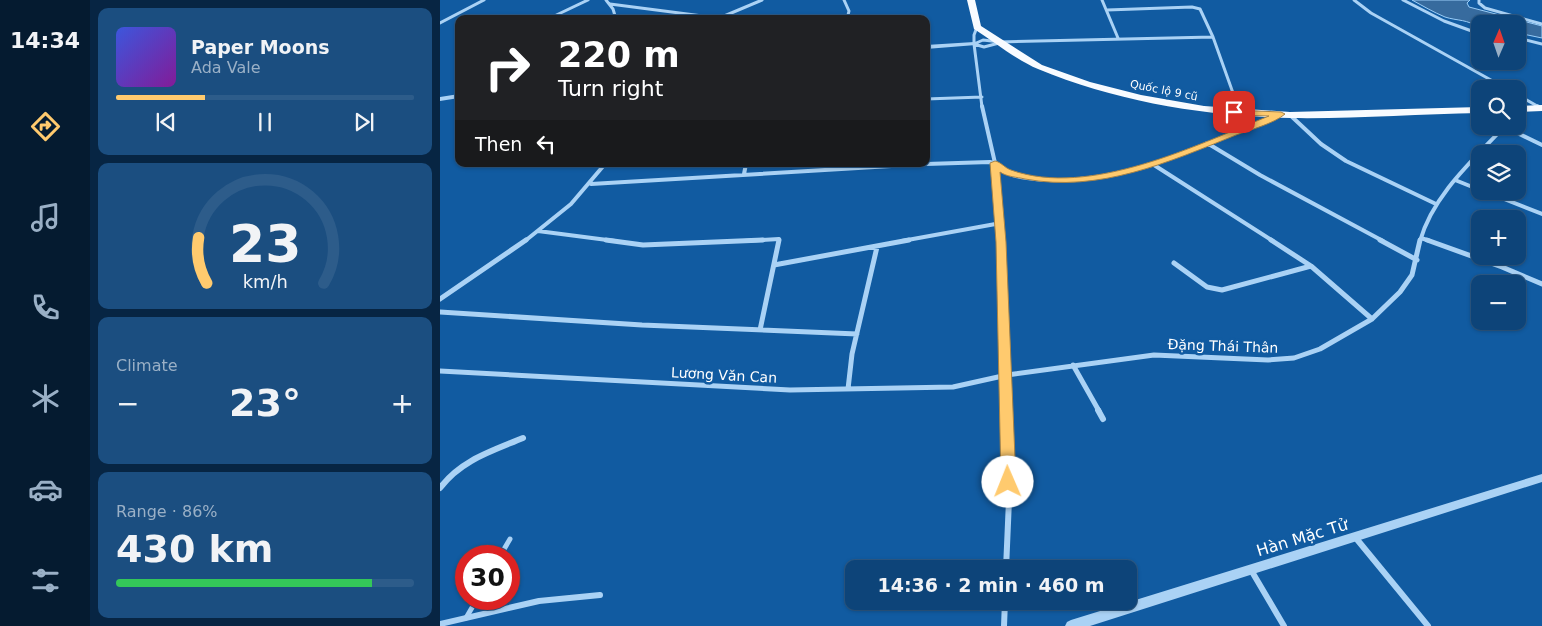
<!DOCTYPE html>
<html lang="en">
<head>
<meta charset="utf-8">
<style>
  body { margin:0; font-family:"DejaVu Sans",sans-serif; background:#1b4e80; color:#f1f3f6; height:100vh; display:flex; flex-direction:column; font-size:19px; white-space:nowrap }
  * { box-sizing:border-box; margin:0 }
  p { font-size:16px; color:#9ab0c6 }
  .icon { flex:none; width:28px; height:28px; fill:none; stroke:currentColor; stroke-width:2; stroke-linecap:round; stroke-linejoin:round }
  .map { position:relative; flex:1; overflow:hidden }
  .side { display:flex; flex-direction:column; gap:8px; padding:8px; background:#072543; width:350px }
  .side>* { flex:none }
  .top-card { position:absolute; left:15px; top:15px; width:475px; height:152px; border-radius:10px; box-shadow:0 1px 4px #0004,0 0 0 1px #2d5c8a; background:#202124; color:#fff; overflow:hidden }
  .needle { width:32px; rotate:2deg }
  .controls { position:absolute; left:1031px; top:15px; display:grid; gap:10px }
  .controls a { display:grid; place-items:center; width:55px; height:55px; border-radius:10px; background:#0d4479; box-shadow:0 1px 4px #0004,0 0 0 1px #2d5c8a; font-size:25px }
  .speed { position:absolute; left:15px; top:545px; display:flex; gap:10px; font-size:25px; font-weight:700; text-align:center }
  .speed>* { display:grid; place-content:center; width:65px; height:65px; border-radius:50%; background:#0d4479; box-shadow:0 1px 4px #0004,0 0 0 1px #2d5c8a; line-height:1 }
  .speed .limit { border:8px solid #d22; background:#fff; color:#111 }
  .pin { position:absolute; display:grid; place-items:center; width:42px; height:42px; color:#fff; margin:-21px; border-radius:10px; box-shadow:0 2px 8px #0006 }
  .me { position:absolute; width:55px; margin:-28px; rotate:359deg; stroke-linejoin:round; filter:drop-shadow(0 0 4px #0008) }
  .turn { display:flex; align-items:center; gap:18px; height:105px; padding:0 20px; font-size:22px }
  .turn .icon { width:65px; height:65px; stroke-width:2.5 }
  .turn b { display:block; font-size:35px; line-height:42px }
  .then { display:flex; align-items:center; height:48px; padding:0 20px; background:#0003; gap:10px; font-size:19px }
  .big { font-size:38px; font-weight:600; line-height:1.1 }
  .side .tile { flex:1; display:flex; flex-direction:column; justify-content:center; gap:8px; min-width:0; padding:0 18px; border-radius:10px; background:#1b4e80 }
  .side .dial { align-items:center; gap:0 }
  .dial svg { height:130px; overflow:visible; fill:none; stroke:#2d5c8a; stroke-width:7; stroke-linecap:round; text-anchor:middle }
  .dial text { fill:#f1f3f6; stroke:none }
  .song { display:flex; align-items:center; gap:15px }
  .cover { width:60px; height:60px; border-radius:8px; background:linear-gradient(135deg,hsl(230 70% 55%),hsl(290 70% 35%)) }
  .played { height:5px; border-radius:2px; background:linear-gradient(90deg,#ffca6e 30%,#2d5c8a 30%) }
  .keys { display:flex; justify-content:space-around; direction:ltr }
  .heat { display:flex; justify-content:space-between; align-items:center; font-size:28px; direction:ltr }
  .charge { height:8px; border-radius:4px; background:linear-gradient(90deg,#34c759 86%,#2d5c8a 0) }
  .trip { position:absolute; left:405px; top:560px; width:292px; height:50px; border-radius:10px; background:#0d4479; box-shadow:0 1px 4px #0004,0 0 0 1px #2d5c8a; font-weight:600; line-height:50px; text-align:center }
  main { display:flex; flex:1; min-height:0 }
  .dock { display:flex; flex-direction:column; width:90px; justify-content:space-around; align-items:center; background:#051b30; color:#9ab0c6 }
  .dock .icon { width:35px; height:35px }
  .dock .on { color:#ffca6e }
  .dock b { font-size:22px; color:#f1f3f6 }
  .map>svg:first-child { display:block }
  .water { fill:#376b9e; stroke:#9bcef8 }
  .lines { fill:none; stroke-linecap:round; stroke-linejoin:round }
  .service { stroke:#aad2f5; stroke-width:5 }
  .minor-far3 { stroke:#aad2f5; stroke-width:3 }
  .minor-far2 { stroke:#aad2f5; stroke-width:4 }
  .minor-far1 { stroke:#aad2f5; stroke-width:5 }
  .minor { stroke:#aad2f5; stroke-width:6 }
  .tertiary { fill:#aad2f5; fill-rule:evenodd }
  .primary { fill:#f8fbff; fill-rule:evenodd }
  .route { fill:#ffca6e; stroke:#a68348 }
  .labels { text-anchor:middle; stroke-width:5; stroke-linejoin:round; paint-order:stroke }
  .far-street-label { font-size:11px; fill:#fff; stroke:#115ba1 }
  .street-label { font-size:14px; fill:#fff; stroke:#115ba1 }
  .near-street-label { font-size:16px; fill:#fff; stroke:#115ba1 }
</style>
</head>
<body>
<main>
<nav class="dock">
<b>14:34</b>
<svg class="icon on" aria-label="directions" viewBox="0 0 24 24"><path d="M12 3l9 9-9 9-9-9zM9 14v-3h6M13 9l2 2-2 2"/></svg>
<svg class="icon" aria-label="music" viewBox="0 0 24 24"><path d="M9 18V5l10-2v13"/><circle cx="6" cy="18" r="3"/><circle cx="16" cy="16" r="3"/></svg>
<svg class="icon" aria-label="phone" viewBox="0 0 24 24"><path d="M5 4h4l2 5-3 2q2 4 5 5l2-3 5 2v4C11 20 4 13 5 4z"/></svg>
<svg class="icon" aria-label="climate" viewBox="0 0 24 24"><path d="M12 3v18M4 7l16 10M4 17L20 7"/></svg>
<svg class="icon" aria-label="car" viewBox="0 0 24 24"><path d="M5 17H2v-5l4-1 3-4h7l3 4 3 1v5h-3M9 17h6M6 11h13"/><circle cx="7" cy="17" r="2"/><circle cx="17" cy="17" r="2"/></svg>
<svg class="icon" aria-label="filters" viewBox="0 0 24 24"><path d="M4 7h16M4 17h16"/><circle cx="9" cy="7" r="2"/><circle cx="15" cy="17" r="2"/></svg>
</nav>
<section class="side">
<div class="tile">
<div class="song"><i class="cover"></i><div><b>Paper Moons</b><p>Ada Vale</p></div></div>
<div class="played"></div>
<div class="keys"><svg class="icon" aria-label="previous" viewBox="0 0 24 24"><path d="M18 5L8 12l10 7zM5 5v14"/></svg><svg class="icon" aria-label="pause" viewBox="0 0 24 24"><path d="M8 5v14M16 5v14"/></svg><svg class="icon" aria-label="next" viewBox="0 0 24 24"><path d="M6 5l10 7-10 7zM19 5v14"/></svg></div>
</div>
<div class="tile dial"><svg viewBox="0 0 100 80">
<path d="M14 69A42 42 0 1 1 86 69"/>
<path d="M14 69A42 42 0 0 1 9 41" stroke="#ffca6e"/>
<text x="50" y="56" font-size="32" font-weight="700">23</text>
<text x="50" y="72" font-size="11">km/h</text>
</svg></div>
<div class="tile"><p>Climate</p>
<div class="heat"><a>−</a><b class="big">23°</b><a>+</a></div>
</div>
<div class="tile"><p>Range · 86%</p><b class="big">430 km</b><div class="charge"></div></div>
</section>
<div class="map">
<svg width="1102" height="626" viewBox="0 0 1102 626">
  <rect width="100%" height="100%" fill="#115ba1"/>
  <path class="water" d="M972,0H1030L1027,3L1029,7L1102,26V38L1078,33V24H1040L1039,28C1028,19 1017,21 1005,17C993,12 983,6 972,0Z"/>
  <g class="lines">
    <path class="service" d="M60,556L70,539
      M26,618L37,599"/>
    <path class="minor-far3" d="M166,0L173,9L176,19
      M404,0L409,11L407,19
      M662,0L678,38
      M914,0L931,13L1067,89
      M963,0L1004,21L1040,34
      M1039,0V3L1045,8L1102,24
      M170,4L278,18
      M667,10L752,7L760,9L773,37L798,107
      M108,19L148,0
      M277,19L322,0
      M0,23L44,0
      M537,27L534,35V44L542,107
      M1078,38L1102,44
      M534,44L543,40L560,42L773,37
      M534,44L544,47L559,43
      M1078,95L1099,107
      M486,99L542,97"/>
    <path class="minor-far2" d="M542,106L555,163L562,241
      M798,106L800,112
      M1097,106L1101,108
      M850,115L881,144L906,161L996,204
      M1065,127L1102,145
      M767,143L820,175L943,241
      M486,164L550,162C557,163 560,168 566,172C571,176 580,177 587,178C668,191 764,145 838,116
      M714,165L833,241
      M304,174L306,164
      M1015,180L1040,190
      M151,184L485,164
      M1044,191L1102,214
      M98,231L175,241
      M981,238L990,241
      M85,241L131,204L165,164
      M304,241L339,239V241
      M462,241L561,223
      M980,241C993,195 1033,160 1065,126"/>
    <path class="minor-far1" d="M166,240L203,245L323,240
      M562,240L568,411
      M831,240L871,266L932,319
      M940,240L977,260
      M987,240L1062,267L1102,284
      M734,263L767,287L782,290L871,266
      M334,265L469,240
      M0,299L86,240
      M0,312L202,325L417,334
      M320,330L339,240
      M633,365L659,411
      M0,371L350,390L513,387L567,375L714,355L828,360L854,358L880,349L932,319L960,292L972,275L980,240
      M408,389L412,354L437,247"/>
    <path class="minor" d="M658,410L663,419
      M0,488C21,460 52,451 83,438
      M915,537L988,626
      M566,569L569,500L568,410
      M811,570L844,626
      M0,624L99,601L160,595
      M564,626L565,601"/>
    <path class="tertiary" d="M534,42L537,44L536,45L486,49V45Z
      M19,94V98L0,101V97Z
      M1102,474V482L650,626H625L627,622L631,620Z"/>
    <path class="primary" d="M527,0H535L541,26L602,65L650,82L701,95L764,106L850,112L1040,107V113C977,114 913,119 850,118C766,116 677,102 598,69C578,61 553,41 534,29Z
      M1102,105V111L1078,112V106Z"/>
  </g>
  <path class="route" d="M791,110L841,112L845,114C835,123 810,130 796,135C729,162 659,193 585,179C577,177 567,177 560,172L566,242L576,482L573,486L568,488L564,486L561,482L556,242L550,163L555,161C561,162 565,168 571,170C650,198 756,145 829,116L794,115L791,114Z"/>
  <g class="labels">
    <g class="far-street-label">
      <text transform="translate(724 90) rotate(11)" y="4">Quốc lộ 9 cũ</text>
    </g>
    <g class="street-label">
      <text transform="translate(783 346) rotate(2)" y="5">Đặng Thái Thân</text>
      <text transform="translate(284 375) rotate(3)" y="5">Lương Văn Can</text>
    </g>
    <g class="near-street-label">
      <text transform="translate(862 537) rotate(-17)" y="6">Hàn Mặc Tử</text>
    </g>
  </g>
</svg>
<div class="controls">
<a><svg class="needle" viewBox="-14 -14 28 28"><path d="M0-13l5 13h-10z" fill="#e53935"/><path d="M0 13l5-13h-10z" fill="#9ab0c6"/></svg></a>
<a><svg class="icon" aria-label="search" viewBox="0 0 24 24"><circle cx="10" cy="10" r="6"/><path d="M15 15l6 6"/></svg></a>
<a><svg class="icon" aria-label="layers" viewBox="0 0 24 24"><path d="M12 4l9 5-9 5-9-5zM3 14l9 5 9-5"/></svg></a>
<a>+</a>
<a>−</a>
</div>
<div class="speed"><div class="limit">30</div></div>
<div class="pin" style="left:794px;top:112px;background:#d93025"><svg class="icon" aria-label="arrive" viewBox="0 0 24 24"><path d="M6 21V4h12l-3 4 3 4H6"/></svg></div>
<svg class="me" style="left:568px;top:482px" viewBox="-20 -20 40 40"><circle r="19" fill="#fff"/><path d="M0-13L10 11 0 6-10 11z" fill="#ffca6e"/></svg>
<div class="trip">14:36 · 2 min · 460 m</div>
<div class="top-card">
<div class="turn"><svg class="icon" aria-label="right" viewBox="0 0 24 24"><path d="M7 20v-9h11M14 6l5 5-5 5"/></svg><div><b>220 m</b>Turn right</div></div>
<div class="then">Then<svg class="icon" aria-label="left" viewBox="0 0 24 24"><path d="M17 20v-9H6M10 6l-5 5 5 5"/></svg></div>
</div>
</div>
</main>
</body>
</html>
